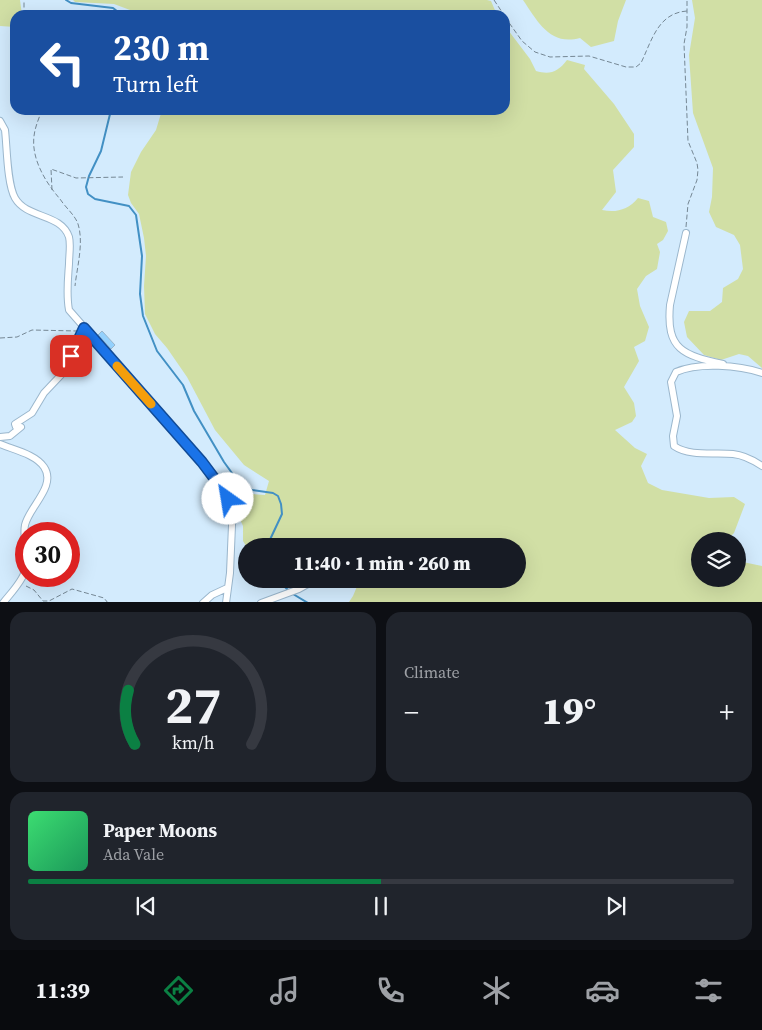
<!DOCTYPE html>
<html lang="en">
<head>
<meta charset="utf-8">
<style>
  body { margin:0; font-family:"Source Serif 4",serif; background:#20242c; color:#f1f3f6; height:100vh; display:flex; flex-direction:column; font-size:19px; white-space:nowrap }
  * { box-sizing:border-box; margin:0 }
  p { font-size:16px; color:#9ea1a6 }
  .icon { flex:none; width:28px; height:28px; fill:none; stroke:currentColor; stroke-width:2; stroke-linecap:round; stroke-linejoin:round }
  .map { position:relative; height:602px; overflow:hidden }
  .details { display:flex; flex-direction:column; gap:10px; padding:10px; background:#0d0f14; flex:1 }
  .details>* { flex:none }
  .hud { position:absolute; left:10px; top:10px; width:500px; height:105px; border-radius:15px; box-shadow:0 5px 20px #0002; background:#1a4fa0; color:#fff; overflow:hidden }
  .fabs { position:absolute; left:691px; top:532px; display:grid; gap:10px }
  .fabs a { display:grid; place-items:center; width:55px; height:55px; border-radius:50%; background:#171b24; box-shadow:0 5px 20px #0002; font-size:25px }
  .speed { position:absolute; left:15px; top:522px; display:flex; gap:10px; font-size:25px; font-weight:700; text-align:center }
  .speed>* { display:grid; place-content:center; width:65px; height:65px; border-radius:50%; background:#171b24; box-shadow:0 5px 20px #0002; line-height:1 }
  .speed .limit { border:8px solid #d22; background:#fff; color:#111 }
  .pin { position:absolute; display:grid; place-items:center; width:42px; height:42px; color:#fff; margin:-21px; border-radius:10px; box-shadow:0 2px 8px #0006 }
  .me { position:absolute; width:55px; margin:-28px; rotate:328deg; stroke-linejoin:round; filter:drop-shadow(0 0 4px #0008) }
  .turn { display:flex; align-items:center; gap:18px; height:105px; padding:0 20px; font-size:22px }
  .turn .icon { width:65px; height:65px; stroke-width:2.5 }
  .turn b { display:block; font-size:35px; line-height:42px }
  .big { font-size:38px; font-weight:800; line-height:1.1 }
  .details .tile { flex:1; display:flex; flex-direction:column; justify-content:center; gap:8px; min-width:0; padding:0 18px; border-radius:15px; background:#20242c }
  .details .dial { align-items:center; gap:0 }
  .dial svg { height:130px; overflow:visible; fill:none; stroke:#363941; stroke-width:7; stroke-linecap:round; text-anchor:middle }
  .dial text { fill:#f1f3f6; stroke:none }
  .song { display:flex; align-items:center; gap:15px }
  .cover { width:60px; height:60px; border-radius:8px; background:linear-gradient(135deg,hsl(140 70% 55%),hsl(150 70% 35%)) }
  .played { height:5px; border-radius:2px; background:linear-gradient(90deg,#0b8043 50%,#363941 50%) }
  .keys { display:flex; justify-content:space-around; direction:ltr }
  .heat { display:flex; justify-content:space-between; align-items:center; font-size:28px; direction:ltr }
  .details .tiles { flex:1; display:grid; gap:10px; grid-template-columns:1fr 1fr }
  .tile:last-child { grid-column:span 2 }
  .trip { position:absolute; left:238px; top:538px; width:288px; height:50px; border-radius:25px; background:#171b24; box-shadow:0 5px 20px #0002; font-weight:800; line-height:50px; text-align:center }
  .tab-bar { display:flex; height:80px; justify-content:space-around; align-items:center; background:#090b0e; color:#9ea1a6 }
  .tab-bar .icon { width:35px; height:35px }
  .tab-bar .active { color:#0b8043 }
  .tab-bar b { font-size:22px; color:#f1f3f6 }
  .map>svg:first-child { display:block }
  .green { fill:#d1dfa5 }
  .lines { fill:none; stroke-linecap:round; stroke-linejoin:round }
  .stream { stroke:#4290c4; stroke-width:2 }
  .building { fill:#94d1fd; stroke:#98b4ca }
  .minor-casing { stroke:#9bb7cd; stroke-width:8 }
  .path { stroke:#758794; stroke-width:1; stroke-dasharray:5 2.5; stroke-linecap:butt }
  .minor { stroke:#fff; stroke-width:6 }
  .route-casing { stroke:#114b97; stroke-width:12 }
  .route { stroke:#1a73e8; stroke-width:9 }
  .slow { stroke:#f59e0b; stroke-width:9 }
</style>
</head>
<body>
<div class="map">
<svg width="762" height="603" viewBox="0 0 762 603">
  <rect width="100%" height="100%" fill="#d3ebfd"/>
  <path class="green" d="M0,0H20L22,15H15V27L0,26Z
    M73,0H487L491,1L497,15H132L130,10L114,4L75,2Z
    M523,0H626L618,21L614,41L591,47L580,38C550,46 538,22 523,0Z
    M692,0H762V368L748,356L739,354L721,360L704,355L687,337L684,322L689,311H710L722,302L723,288L738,279L743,269L740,245L734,235L716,227L709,212L712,197L713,168L693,113L689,55L695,18Z
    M505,26L530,59L536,71C550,75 558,72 567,60L585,65L584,69L614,104L634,134V147L613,170L616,192L602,210C616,213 628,210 638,198L649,201L653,217L666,222L668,231L663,240L657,244L660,252L657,269L646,276L637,289L640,306L649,327L645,341L634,347L639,361L624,387L634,403L636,416L632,422L615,430L635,448L647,454L641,466L648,483L662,490L709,498L734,497L745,504L734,533L726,541H700V579H738V561L762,566V602H342H349L353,596L358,584L356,579H516V546H246L243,541V526L239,517L237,498L251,494L265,495L269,481L244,465L215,430L187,377L167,348L155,334L145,314L144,286L146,256L144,238L139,214L131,203L128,195L131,172L141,152L156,130L162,110H505Z"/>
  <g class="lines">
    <path class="stream" d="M66,0L71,3L113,8L122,15
      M111,110L101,151L89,176L86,187L88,194L95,199L129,206L136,215L142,256L140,294L143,316L157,351L183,385L194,411L224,462L237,480L252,490L273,493L278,496L281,504L282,514L267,546
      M277,579L289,591
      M293,594L308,603"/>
  </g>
  <path class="building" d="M102,331L115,345L111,349L98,335Z"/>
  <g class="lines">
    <defs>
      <path id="minor" d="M0,121L5,130C7,147 7,184 15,198C27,219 61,213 69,237C71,245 69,255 69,264C68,279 66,294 69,310L202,462L223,490L230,507L232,525L230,573L226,603
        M686,233L670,305C666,350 683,355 723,364
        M762,373C739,365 698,362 676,372L671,382L677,416L673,436L674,446C690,457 715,452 733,454C744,455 753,460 762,466
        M0,437L10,436L21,427H16L15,424L32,413L44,393L61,375L84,328
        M0,444C14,450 35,454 44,467C57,486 29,507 25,525C22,540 30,557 25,571C22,582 10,594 3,603
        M203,603L212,595L227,588
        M261,603L299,589L317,579"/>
    </defs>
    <use href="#minor" class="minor-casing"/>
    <path class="path" d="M494,0L504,15
      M24,15V0
      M505,17L522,41L535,52L550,57L589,56L626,67H636L641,63C652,40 658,13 687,11
      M42,110C39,118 35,127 34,136C31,159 46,183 60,199C65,207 75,215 78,224C84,243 77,267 75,286
      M52,190L51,169L76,178L123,177
      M686,227L688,204L697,180L698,170L697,163L688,141L684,44L687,27V0
      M0,338L17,337L32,330L77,331
      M26,586L34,590L43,601H49L72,589L104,598L108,603"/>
    <use href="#minor" class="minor"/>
  </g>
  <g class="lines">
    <defs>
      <path id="route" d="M71,356L84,328L202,462L223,490L228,499"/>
    </defs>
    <use href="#route" class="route-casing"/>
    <use href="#route" class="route"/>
    <path class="slow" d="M117,366L151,404"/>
  </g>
</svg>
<div class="fabs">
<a><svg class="icon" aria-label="layers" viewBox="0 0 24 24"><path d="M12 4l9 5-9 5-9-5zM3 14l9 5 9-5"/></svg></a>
</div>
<div class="speed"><div class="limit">30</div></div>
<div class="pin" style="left:71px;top:356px;background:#d93025"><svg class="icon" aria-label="arrive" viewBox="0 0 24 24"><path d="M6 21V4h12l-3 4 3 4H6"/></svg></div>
<svg class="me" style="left:228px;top:499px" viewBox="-20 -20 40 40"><circle r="19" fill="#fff"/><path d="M0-13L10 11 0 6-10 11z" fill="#1a73e8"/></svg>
<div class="trip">11:40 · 1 min · 260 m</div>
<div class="hud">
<div class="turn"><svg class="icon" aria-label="left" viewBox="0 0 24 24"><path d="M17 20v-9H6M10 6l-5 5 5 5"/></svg><div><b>230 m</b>Turn left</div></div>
</div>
</div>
<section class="details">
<div class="tiles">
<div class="tile dial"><svg viewBox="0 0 100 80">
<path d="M14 69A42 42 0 1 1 86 69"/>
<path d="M14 69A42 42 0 0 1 10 36" stroke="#0b8043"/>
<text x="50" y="56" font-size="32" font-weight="700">27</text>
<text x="50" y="72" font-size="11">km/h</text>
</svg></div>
<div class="tile"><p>Climate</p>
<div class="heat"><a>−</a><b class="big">19°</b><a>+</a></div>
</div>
<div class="tile">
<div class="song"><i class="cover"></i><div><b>Paper Moons</b><p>Ada Vale</p></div></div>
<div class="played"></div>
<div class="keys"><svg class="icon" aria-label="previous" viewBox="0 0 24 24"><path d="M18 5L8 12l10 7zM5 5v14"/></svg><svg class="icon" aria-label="pause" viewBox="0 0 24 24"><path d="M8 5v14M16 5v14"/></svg><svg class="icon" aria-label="next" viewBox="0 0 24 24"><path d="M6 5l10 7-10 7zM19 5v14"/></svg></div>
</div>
</div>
</section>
<nav class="tab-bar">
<b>11:39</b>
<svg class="icon active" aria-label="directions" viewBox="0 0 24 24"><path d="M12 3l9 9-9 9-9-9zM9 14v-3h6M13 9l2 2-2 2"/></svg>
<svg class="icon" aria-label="music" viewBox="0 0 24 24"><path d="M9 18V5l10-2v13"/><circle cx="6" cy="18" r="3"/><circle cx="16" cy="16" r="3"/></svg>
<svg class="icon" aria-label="phone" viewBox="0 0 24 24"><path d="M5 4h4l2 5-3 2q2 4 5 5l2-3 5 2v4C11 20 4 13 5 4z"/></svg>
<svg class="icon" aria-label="climate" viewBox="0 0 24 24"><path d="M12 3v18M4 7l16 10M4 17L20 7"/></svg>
<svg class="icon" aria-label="car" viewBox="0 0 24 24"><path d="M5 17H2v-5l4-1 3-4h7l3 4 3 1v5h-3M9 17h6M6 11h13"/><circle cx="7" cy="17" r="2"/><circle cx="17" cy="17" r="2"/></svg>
<svg class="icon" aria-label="filters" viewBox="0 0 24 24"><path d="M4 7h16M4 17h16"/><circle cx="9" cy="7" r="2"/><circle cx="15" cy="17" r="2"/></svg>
</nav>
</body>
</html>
